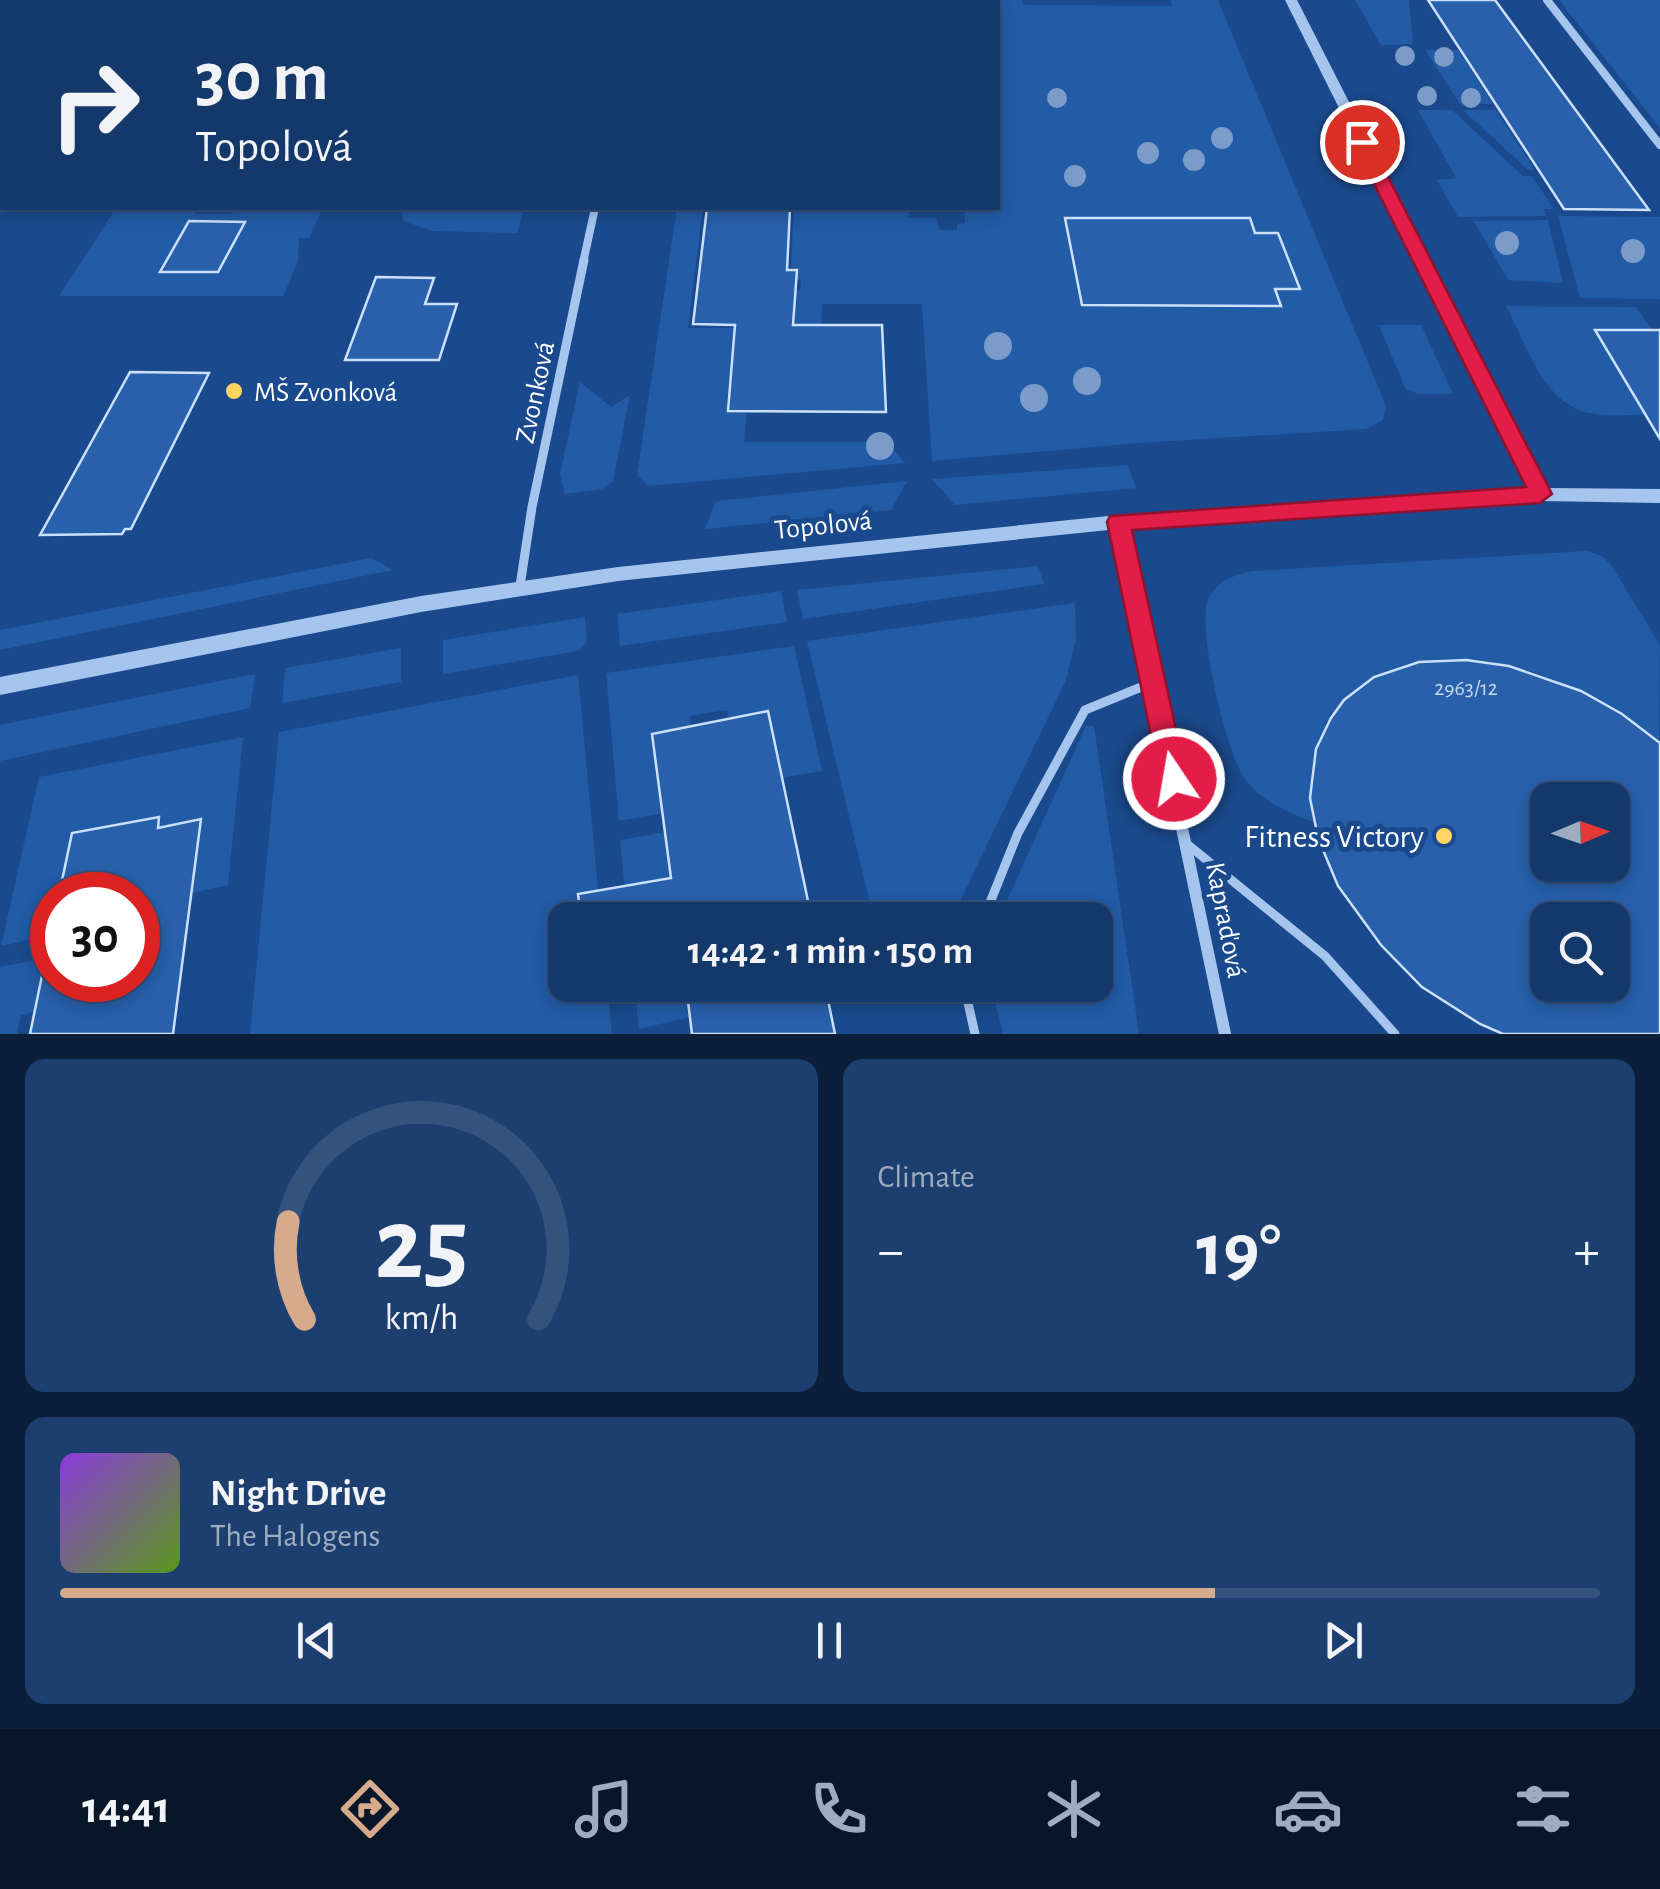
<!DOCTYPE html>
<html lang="en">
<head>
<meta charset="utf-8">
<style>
  body { margin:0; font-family:"Alegreya Sans",sans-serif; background:#1d3f70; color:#f1f3f6; height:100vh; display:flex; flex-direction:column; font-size:38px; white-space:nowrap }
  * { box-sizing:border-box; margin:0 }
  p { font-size:32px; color:#9dacc1 }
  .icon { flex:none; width:55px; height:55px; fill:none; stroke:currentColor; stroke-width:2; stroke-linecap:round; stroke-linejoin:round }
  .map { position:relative; height:1034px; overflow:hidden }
  .details { display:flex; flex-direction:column; gap:25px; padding:25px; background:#0b1f3a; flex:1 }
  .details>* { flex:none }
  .hud { position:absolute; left:0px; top:0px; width:1000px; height:210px; box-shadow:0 5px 15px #0003,0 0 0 2px #33527e; background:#14386a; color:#f1f3f6; overflow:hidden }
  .needle { width:65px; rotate:88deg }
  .controls { position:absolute; left:1530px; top:782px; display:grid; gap:20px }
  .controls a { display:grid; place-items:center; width:100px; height:100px; border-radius:20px; background:#14386a; box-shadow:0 5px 15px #0003,0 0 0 2px #33527e; font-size:50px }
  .speed { position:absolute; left:30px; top:872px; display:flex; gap:20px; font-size:50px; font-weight:700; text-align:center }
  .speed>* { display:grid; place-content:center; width:130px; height:130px; border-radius:50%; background:#14386a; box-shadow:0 5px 15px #0003,0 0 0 2px #33527e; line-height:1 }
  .speed .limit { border:15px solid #d22; background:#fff; color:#111 }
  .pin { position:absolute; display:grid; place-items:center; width:85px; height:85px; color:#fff; margin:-42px; border:5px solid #fff; border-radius:50%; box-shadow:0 2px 10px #0007 }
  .me { position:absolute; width:110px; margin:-55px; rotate:348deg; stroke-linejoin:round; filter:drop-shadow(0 0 8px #0008) }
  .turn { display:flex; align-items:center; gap:35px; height:210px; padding:0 30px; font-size:45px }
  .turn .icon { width:130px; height:130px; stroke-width:2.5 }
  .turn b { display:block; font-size:70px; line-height:85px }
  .big { font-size:75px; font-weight:700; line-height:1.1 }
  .details .widget { flex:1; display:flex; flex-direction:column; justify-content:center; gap:15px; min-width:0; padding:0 35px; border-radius:20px; background:#1d3f70 }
  .details .dial { align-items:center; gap:0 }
  .dial svg { height:260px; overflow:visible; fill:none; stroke:#33527e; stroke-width:7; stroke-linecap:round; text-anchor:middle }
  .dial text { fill:#f1f3f6; stroke:none }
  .song { display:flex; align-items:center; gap:30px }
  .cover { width:120px; height:120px; border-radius:15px; background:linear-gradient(135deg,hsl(270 70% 55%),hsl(90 70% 35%)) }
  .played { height:10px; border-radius:5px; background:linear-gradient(90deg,#d6ab8b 75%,#33527e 75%) }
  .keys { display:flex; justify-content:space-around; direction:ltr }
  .heat { display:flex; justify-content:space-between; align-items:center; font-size:55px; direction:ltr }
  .details .tiles { flex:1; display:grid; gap:25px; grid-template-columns:1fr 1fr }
  .widget:last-child { grid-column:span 2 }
  .trip { position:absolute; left:548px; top:902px; width:565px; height:100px; border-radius:20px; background:#14386a; box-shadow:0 5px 15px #0003,0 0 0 2px #33527e; font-weight:700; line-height:100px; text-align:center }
  .tabs { display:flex; height:160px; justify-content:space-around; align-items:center; background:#08162a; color:#9dacc1 }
  .tabs .icon { width:70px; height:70px }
  .tabs .active { color:#d6ab8b }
  .tabs b { font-size:45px; color:#f1f3f6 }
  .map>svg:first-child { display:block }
  .green { fill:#225ba6; fill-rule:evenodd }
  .building { fill:#2860ab; stroke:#cbe0fa; stroke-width:2.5; fill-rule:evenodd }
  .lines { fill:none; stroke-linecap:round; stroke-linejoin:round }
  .service { stroke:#a6c5ee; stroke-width:9 }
  .minor-far2 { stroke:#a6c5ee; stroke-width:8 }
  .minor-far1 { stroke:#a6c5ee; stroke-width:9 }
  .minor { stroke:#a6c5ee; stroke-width:12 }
  .tertiary { fill:#a6c5ee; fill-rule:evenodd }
  .tree { fill:#7b9cc9 }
  .route { fill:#e11d48; stroke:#92132f; stroke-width:2.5 }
  .poi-dot { fill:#ffd562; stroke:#1a4a8d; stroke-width:4 }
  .labels { text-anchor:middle; stroke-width:10; stroke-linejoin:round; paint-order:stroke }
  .number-label { font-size:22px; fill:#c9d7ea }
  .poi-label { font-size:28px; fill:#fff; stroke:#1a4a8d; text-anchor:start }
  .street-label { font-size:28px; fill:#fff; stroke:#1a4a8d }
  .near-poi-label { font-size:32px; fill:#fff; stroke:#1a4a8d; text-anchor:end }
</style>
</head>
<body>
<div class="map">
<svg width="1660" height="1034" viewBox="0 0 1660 1034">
  <rect width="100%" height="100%" fill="#1a4a8d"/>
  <path class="green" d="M1022,0L1024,5L1172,6L1171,0H1218L1386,406L1383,420L1366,429L1139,443L932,461L922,304H822L821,325H788L790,291H800L801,280L797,279V271L801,270L791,267L794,208H908L909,218H937L939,230H957V224L965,223L964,208H998V2H807L808,1ZM1065,218H1250L1255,233L1299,288L1275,289L1280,306L1082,304Z
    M1355,0H1409L1413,44L1381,45Z
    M1559,0H1660V128Z
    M1425,50H1458L1493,104H1460Z
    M1418,110H1452L1523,176H1532L1554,209H1544L1546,216L1458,217L1437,180L1456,178Z
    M1463,110H1496L1535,170H1528Z
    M116,208H197L194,214H232L236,208H323L309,238H299L298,261L283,296H59ZM189,222H244L218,272H161Z
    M401,208H525L517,233L433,231L403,221Z
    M677,208H703L688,328H735L728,410L747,411L744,442H876L892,448L905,463L648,486L637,475Z
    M1558,216L1660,217V299L1580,298Z
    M1548,220L1563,283L1508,280L1474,221Z
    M1506,306L1636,307L1652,330L1595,331L1633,394L1660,395V414C1637,414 1612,418 1589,413C1543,404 1526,343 1506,306Z
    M1379,325H1421L1453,394H1418L1405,388Z
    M580,382L611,407L630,395L613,481L602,489L565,494L560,474Z
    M1128,465L1136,488L955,505L932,479Z
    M907,481L891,510L705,529L716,501Z
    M1588,551L1602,556L1612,566L1660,645L1659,743C1584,685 1483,634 1388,672C1365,681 1338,712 1328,715L1331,718L1324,723L1326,726C1312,758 1309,787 1313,822C1286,811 1260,801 1243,776C1226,750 1195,623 1209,597C1218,580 1235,575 1253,571Z
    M371,558L393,570L0,650V630Z
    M1038,566L1044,584L803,619L797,590Z
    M781,591L787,622L620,646L617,614Z
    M1075,603L1076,639L1066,680L951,920H874L807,641Z
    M585,617L587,643L578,651L443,674V640Z
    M794,646L822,771L781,778L767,712L729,719L727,710L690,716L691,726L663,813L619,821L606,673Z
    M401,648V682L282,703L285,668Z
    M255,674L250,708L0,761V725Z
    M578,675L601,920H565V985H607L612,1034H250L279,732Z
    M1086,726H1094L1139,1034H1003L991,985H1095V920H998Z
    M243,737L228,885L192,893L201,820L158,828V817L59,895H52L51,935L1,946L39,777Z
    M665,832L671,878L660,880L628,920L620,840Z
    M46,958L35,1012L21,1015L17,1034H0V967Z
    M634,985H686L690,1017L639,1029Z"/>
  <path class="building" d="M1428,0H1495L1649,210L1564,209Z
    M707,208H790L787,270H797L793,325H882L886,412L728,411L735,325L693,324Z
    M1065,218H1250L1255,233H1278L1300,289H1275L1281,306L1082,305Z
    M189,221L245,222L218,272H160Z
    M376,277L434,278L425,304H457L439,360H345Z
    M1595,330H1660V439Z
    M130,372L209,373L131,529H125L122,534L40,535Z
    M1466,660L1509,666L1581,691L1622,714L1660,743V1034H1503L1480,1024L1422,987L1381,945L1338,886L1318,838L1310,798L1316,749L1331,718L1344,700L1374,677L1419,662ZM1548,800H1612V865H1548ZM1548,920H1612V985H1548Z
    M768,711L812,920H581L578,894L671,878L652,734Z
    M159,817L158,828L201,819L173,1034H30L52,927V980H138V895H59L72,833Z
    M686,985H825L835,1034H692Z"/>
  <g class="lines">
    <path class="service" d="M1187,844L1325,956L1395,1034
      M983,920L1018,833L1085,710L1151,683
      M964,985L975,1034"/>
    <path class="minor-far2" d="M1547,0L1660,145
      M67,2L72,0
      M583,263L595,208"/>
    <path class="minor-far1" d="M1118,522L1134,600
      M520,586L532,507L584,260"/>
    <path class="minor" d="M1134,598L1225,1034"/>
    <path class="tertiary" d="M1285,0H1297L1546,488L1660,489V503L1541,501L1118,529L618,581L421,612L0,695V677L421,596L618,567L1118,515L1529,488Z"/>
  </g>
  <g class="tree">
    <circle cx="1405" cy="56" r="10"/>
    <circle cx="1444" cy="57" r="10"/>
    <circle cx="1427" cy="96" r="10"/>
    <circle cx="1057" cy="98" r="10"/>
    <circle cx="1471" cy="98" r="10"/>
    <circle cx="1222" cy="138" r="11"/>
    <circle cx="1148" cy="153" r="11"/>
    <circle cx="1194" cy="160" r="11"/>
    <circle cx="1075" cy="176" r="11"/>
    <circle cx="1507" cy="243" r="12"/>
    <circle cx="1633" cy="251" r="12"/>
    <circle cx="998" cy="346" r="14"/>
    <circle cx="1087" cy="381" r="14"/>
    <circle cx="1034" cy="398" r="14"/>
    <circle cx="880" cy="446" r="14"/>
  </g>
  <path class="route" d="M1356,138L1370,142L1552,494L1540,503L1132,530L1187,779L1183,788L1174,792L1164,788L1160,779L1107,522L1110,516L1526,487L1353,142Z"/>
  <g class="poi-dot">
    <circle cx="234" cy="391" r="10"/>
    <circle cx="1444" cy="836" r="10"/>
  </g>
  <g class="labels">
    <g class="number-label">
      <text x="1466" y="695">2963/12</text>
    </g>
    <g class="poi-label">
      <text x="254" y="401">MŠ Zvonková</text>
    </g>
    <g class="street-label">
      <text transform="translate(534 392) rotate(-78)" y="10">Zvonková</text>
      <text transform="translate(823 524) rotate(-6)" y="10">Topolová</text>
      <text transform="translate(1227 920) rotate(79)" y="10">Kapraďová</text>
    </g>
    <g class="near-poi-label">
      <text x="1424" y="847">Fitness Victory</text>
    </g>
  </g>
</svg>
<div class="controls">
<a><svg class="needle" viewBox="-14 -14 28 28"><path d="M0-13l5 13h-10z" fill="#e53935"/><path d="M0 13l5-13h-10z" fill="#9dacc1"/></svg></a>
<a><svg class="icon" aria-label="search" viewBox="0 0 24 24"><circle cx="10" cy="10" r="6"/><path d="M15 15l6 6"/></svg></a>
</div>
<div class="speed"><div class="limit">30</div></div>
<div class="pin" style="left:1362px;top:142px;background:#d93025"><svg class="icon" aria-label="arrive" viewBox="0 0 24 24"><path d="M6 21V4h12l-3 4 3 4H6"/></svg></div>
<svg class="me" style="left:1174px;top:779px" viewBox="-20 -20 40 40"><circle r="17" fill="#e11d48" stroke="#fff" stroke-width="3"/><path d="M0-11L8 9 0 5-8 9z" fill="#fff"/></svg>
<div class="trip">14:42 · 1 min · 150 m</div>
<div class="hud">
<div class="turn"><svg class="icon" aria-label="right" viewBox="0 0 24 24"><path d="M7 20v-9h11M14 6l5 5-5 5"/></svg><div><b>30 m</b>Topolová</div></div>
</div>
</div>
<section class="details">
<div class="tiles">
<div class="widget dial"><svg viewBox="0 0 100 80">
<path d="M14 69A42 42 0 1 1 86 69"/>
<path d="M14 69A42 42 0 0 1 9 39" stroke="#d6ab8b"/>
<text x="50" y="56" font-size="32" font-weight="700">25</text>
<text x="50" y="72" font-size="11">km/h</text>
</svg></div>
<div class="widget"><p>Climate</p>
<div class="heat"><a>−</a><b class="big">19°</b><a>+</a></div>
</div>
<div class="widget">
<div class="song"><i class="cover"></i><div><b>Night Drive</b><p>The Halogens</p></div></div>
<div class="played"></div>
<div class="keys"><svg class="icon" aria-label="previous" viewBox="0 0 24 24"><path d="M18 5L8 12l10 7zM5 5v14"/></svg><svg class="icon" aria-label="pause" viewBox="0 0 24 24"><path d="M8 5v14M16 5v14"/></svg><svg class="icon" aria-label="next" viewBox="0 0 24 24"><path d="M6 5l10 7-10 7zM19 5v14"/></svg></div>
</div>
</div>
</section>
<nav class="tabs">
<b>14:41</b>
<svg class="icon active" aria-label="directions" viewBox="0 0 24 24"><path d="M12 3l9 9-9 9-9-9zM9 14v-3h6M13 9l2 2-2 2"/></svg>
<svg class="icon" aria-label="music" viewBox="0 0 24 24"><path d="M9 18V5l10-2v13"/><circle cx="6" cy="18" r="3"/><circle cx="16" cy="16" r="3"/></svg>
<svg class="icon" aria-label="phone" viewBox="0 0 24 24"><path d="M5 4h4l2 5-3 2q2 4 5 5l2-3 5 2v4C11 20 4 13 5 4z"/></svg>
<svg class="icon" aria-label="climate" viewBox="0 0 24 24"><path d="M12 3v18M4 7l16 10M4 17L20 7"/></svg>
<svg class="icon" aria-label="car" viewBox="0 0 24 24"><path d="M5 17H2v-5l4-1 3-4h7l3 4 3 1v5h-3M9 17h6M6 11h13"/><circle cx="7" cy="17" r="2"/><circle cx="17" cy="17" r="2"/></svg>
<svg class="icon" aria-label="filters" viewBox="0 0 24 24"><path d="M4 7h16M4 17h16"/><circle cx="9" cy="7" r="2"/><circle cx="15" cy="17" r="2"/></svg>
</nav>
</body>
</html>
